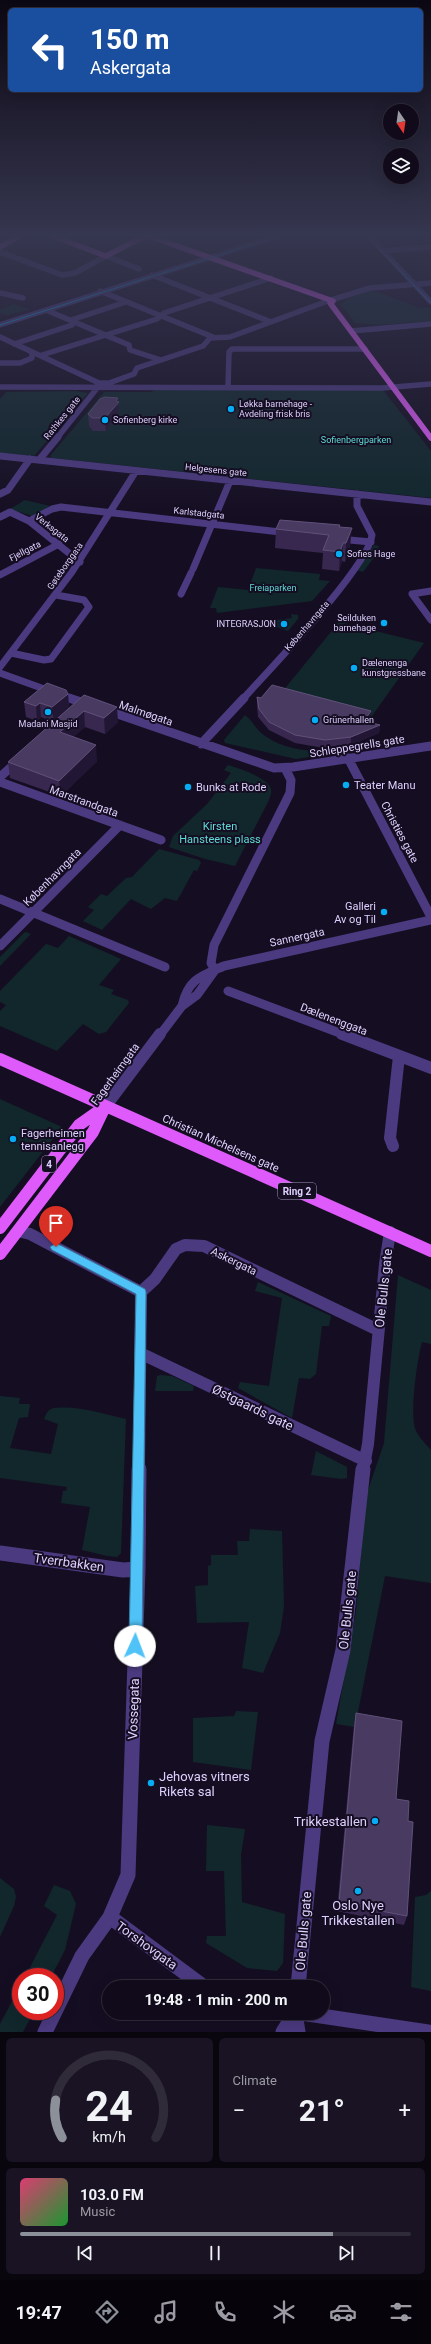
<!DOCTYPE html>
<html lang="en">
<head>
<meta charset="utf-8">
<style>
  body { margin:0; font-family:Roboto,sans-serif; background:#191323; color:#f1f3f6; height:100vh; display:flex; flex-direction:column; font-size:15px; white-space:nowrap }
  * { box-sizing:border-box; margin:0 }
  p { font-size:13px; color:#9c9aa2 }
  .icon { flex:none; width:22px; height:22px; fill:none; stroke:currentColor; stroke-width:2; stroke-linecap:round; stroke-linejoin:round }
  .map { position:relative; height:2032px; overflow:hidden }
  .panel { display:flex; flex-direction:column; gap:6px; padding:6px; background:#09060e; flex:1 }
  .panel>* { flex:none }
  .banner { position:absolute; left:8px; top:8px; width:415px; height:84px; border-radius:6px; box-shadow:0 4px 16px #0002,0 0 0 1px #302b39; background:#1a4fa0; color:#fff; overflow:hidden }
  .needle { width:26px; rotate:167deg }
  .tools { position:absolute; left:383px; top:104px; display:grid; gap:8px }
  .tools a { display:grid; place-items:center; width:36px; height:36px; border-radius:50%; background:#100a1a; box-shadow:0 4px 16px #0002,0 0 0 1px #302b39; font-size:20px }
  .speed { position:absolute; left:12px; top:1968px; display:flex; gap:8px; font-size:20px; font-weight:700; text-align:center }
  .speed>* { display:grid; place-content:center; width:52px; height:52px; border-radius:50%; background:#100a1a; box-shadow:0 4px 16px #0002,0 0 0 1px #302b39; line-height:1 }
  .speed .limit { border:6px solid #d22; background:#fff; color:#111 }
  .pin { position:absolute; display:grid; place-items:center; width:34px; height:34px; color:#fff; margin:-41px -17px; border-radius:50% 50% 50% 0; rotate:-45deg; box-shadow:0 0 4px #0007 }
  .pin .icon { rotate:45deg }
  .me { position:absolute; width:44px; margin:-22px; rotate:2deg; stroke-linejoin:round; filter:drop-shadow(0 0 3px #0008) }
  .turn { display:flex; align-items:center; gap:14px; height:84px; padding:0 16px; font-size:18px }
  .turn .icon { width:52px; height:52px; stroke-width:2.5 }
  .turn b { display:block; font-size:28px; line-height:34px }
  .big { font-size:30px; font-weight:700; line-height:1.1 }
  .panel .widget { flex:1; display:flex; flex-direction:column; justify-content:center; gap:6px; min-width:0; padding:0 14px; border-radius:6px; background:#191323 }
  .panel .dial { align-items:center; gap:0 }
  .dial svg { height:104px; overflow:visible; fill:none; stroke:#302b39; stroke-width:7; stroke-linecap:round; text-anchor:middle }
  .dial text { fill:#f1f3f6; stroke:none }
  .song { display:flex; align-items:center; gap:12px }
  .cover { width:48px; height:48px; border-radius:6px; background:linear-gradient(135deg,hsl(340 70% 55%),hsl(130 70% 35%)) }
  .played { height:4px; border-radius:2px; background:linear-gradient(90deg,#8c9099 80%,#302b39 80%) }
  .keys { display:flex; justify-content:space-around; direction:ltr }
  .heat { display:flex; justify-content:space-between; align-items:center; font-size:22px; direction:ltr }
  .panel .tiles { flex:1; display:grid; gap:6px; grid-template-columns:1fr 1fr }
  .widget:last-child { grid-column:span 2 }
  .trip { position:absolute; left:102px; top:1980px; width:228px; height:40px; border-radius:20px; background:#100a1a; box-shadow:0 4px 16px #0002,0 0 0 1px #302b39; font-weight:700; line-height:40px; text-align:center }
  .dock { display:flex; height:64px; justify-content:space-around; align-items:center; background:#06040a; color:#9c9aa2 }
  .dock .icon { width:28px; height:28px }
  .dock .selected { color:#8c9099 }
  .dock b { font-size:18px; color:#f1f3f6 }
  .map>svg:first-child { display:block }
  .green { fill:#11272c }
  .lines { fill:none; stroke-linecap:round; stroke-linejoin:round }
  .minor-far4 { stroke:#4b3a80; stroke-width:5.5 }
  .minor-far3 { stroke:#4b3a80; stroke-width:7 }
  .minor-far2 { stroke:#4b3a80; stroke-width:9 }
  .minor-far1 { stroke:#4b3a80; stroke-width:12 }
  .minor { stroke:#4b3a80; stroke-width:15 }
  .major-far1 { stroke:#df5afb; stroke-width:5.5 }
  .major { stroke:#df5afb; stroke-width:12 }
  .tram { stroke:#06adf4; stroke-width:1 }
  .wall { fill:#38284f }
  .shaded-wall { fill:#221635 }
  .building { fill:#493a62; stroke:#61517a }
  .route { fill:#4fc3f7; stroke:#337fa1 }
  .poi-dot { fill:#06adf4; stroke:#150e22; stroke-width:1.5 }
  .labels { text-anchor:middle; stroke-width:4; stroke-linejoin:round; paint-order:stroke }
  .far-poi-label { font-size:9px; fill:#ded0fe; stroke:#150e22; text-anchor:start }
  .far-street-label { font-size:9px; fill:#ded0fe; stroke:#150e22 }
  .far-park-label { font-size:9px; fill:#5edcd6; stroke:#150e22 }
  .shield { fill:#150e22; stroke:#a296bc; stroke-width:1 }
  .shield-label { font-size:10px; font-weight:bold; fill:#ded0fe }
  .street-label { font-size:11px; fill:#ded0fe; stroke:#150e22 }
  .poi-label { font-size:11px; fill:#ded0fe; stroke:#150e22; text-anchor:start }
  .park-label { font-size:11px; fill:#5edcd6; stroke:#150e22 }
  .near-street-label { font-size:13px; fill:#ded0fe; stroke:#150e22 }
  .near-poi-label { font-size:13px; fill:#ded0fe; stroke:#150e22; text-anchor:start }
</style>
</head>
<body>
<div class="map">
<svg width="431" height="2032" viewBox="0 0 431 2032">
  <rect width="100%" height="100%" fill="#150e22"/>
  <path class="green" d="M372,290L420,308L430,307L431,321L378,325L355,323L341,304L351,297Z
    M13,304L30,309L8,315L0,313V310Z
    M157,389L383,390L431,451V498L52,458L50,456L104,392H151Z
    M76,391L88,393L34,456L0,453V399L6,392Z
    M25,500L50,506L32,516L10,509Z
    M374,545L379,546L376,555L363,572L357,570Z
    M256,568L320,574L319,580L330,581L312,601L217,613L216,608H210L218,587L248,590Z
    M291,614L298,615V619L288,631L274,626L271,621L292,618Z
    M339,622L424,643L372,716L282,692Z
    M245,715C253,721 256,730 265,736C294,756 331,752 363,747L370,748L296,759L225,743L224,740Z
    M228,765C238,768 270,778 271,790C272,794 269,799 268,802L235,866L205,859L169,847L173,836L207,804L231,773L224,770Z
    M159,849L199,860L201,863L197,871L194,870L177,901L165,898L151,909L131,899L102,930L83,921L94,910L88,907L101,894L107,896L126,878L132,877Z
    M25,932L31,934L0,966V957Z
    M69,936L121,959L99,985L114,990L111,994L128,1000L129,1003L106,1032L99,1034L83,1024L57,1051L0,1026V1011L6,1005L0,1002V991L46,944L58,948Z
    M0,1099L62,1127L0,1207Z
    M398,1275L431,1290V1344L422,1342C417,1360 411,1406 414,1424C415,1434 425,1443 431,1450V1583L385,1576L355,1727L336,1724L356,1611L366,1496L384,1443Z
    M258,1282L331,1316L329,1326H322L316,1374L310,1379L299,1378L292,1418L238,1388L240,1382L269,1386L282,1298L255,1291Z
    M160,1375L172,1376L194,1386L193,1391H155L157,1376Z
    M0,1396L20,1398L19,1404H30L28,1417L19,1418L10,1448L51,1454L58,1424L44,1419C46,1414 48,1409 54,1408C77,1405 104,1414 126,1419L121,1553L117,1557L107,1556L82,1550L90,1507L61,1503L63,1491H66L67,1487L0,1478Z
    M316,1451L347,1467V1478L341,1479L311,1475Z
    M250,1529L282,1531L284,1606L280,1633L263,1673L242,1668L249,1622L197,1623L195,1586L208,1585V1566L211,1565V1555H238L237,1541H249Z
    M236,1711L258,1712L251,1770L193,1762V1718L234,1716Z
    M207,1825L245,1829L241,1855L242,1902L285,1914L283,1963L277,1971L247,1968L206,1943L207,1936H226L224,1871H206Z
    M0,1878L14,1889L16,1897L14,1906L0,1937Z
    M54,1885L70,1891L76,1904L65,1950L51,1977H25L57,1915L44,1906Z
    M431,1891V1991L411,1987L415,1897L426,1895Z
    M21,1984V2011H34L23,2032H0V2024Z"/>
  <g class="lines">
    <path class="minor-far4" d="M369,236L431,302
      M383,251L431,247
      M0,252L62,275L75,273L106,256L139,269
      M152,275L271,322
      M100,291L213,337
      M0,293L23,298
      M331,300L370,288L431,283
      M46,310L129,345L130,350L161,360
      M71,320L126,302
      M0,325L277,236
      M351,331L431,324
      M0,337L99,383H109L134,374L137,368L203,346L210,338L230,337L325,302
      M14,344L72,325
      M42,355L157,319L164,313L271,278
      M0,363H20L32,358V353
      M0,387L382,388L431,384
      M228,387L229,352L232,349H365
      M57,438L98,387"/>
    <path class="minor-far3" d="M0,456L431,502
      M39,460L58,437
      M0,494L8,490L30,459
      M0,517L10,512L29,521L80,562
      M29,521L52,509L61,507L289,533
      M339,539L371,542
      M193,569L230,481
      M0,575L59,544
      M431,591L412,594L431,620
      M181,594L191,573
      M11,653L44,660L51,659L89,607L84,600L56,595
      M0,667L72,572L136,471
      M0,673L72,699
      M243,699C269,670 369,566 372,535L357,506V494"/>
    <path class="minor-far2" d="M69,698L90,705
      M106,710L274,768L293,767L431,746
      M201,744L244,698
      M348,758L431,917
      M0,777L18,761
      M0,782L161,840
      M0,899L165,967
      M0,946L120,825
      M215,970L211,963L214,945L290,793L291,780L285,768
      M228,991L345,1035
      M182,1006C188,979 201,976 224,966L431,920
      M160,1035L182,1006L197,995L215,970"/>
    <path class="minor-far1" d="M342,1034L431,1068
      M105,1107L160,1034
      M393,1146L390,1138L399,1056
      M18,1231L30,1234L141,1292L155,1279L176,1249L185,1245L204,1246L378,1330
      M140,1353L366,1461
      M139,1470L141,1292
      M363,1470L368,1444L385,1264L390,1232"/>
    <path class="minor" d="M0,1553L123,1570L138,1569
      M110,1917L204,1987
      M298,1987L322,1741L343,1650L363,1469
      M295,2013L298,2032
      M301,2013L428,2032
      M45,2032L82,1956L110,1917L128,1875L138,1569L139,1469
      M283,2032L295,2013"/>
    <path class="major-far1" d="M53,236L106,256L145,236
      M149,236L333,301
      M0,247L19,236
      M330,303L431,438"/>
    <path class="major" d="M0,1059L431,1251
      M0,1228L79,1125L103,1108
      M0,1254L93,1132L105,1107"/>
    <path class="tram" d="M367,236L431,303
      M0,325L279,236"/>
  </g>
  <path class="wall" d="M118,398L119,414L106,431H93L89,426L88,414Z
    M339,527L350,547L345,562L342,561L339,571L322,569L323,553L275,548L276,529Z
    M68,694L69,708L84,695L118,722L105,734L85,727L73,737L97,761L61,796L10,778L8,762L54,722L41,717L37,721L26,717L24,702Z
    M257,697L370,719L368,722L380,725L379,733L351,745L324,748L295,743L269,730L258,717L257,705Z
    M356,1713L396,1799L408,1821L407,1916L404,1925L337,1911L354,1724Z"/>
  <path class="shaded-wall" d="M118,398L119,414L106,431L105,418Z
    M352,528L350,547L345,562L346,543Z
    M343,543L342,561L339,571L340,552Z
    M68,694L69,708L54,722L52,707Z
    M40,703L41,717L37,721L36,706Z
    M117,707L118,722L105,734L104,718Z
    M84,711L85,727L61,748L60,732Z
    M371,711L370,719L363,729L364,721Z
    M380,725L379,733L351,745V737Z
    M96,745L97,761L61,796L59,781Z"/>
  <path class="building" d="M105,397L118,398L116,401L119,402L105,418H92L88,414L100,399Z
    M280,520L340,525L339,527L352,528L346,543H343L340,552L323,550L329,535L276,529Z
    M47,683L66,690L68,694L52,707L40,703L36,706L24,702Z
    M272,685L371,711L364,721L380,725L351,737L325,740L295,735L269,722L259,709L257,697L261,698Z
    M84,695L117,707L104,718L84,711L60,732L96,745L59,781L8,762Z
    M356,1713L402,1721L396,1799L409,1801L408,1821L413,1822L407,1916L339,1903Z"/>
  <linearGradient id="sky" x2="0" y2="1"><stop stop-color="#0c0813"/><stop offset="0.45" stop-color="#35364f"/><stop offset="1" stop-color="#35364f" stop-opacity="0"/></linearGradient>
  <rect width="431" height="520" fill="url(#sky)"/>
  <path class="route" d="M56,1243L145,1289L146,1292L142,1646L140,1650L135,1652L131,1650L129,1646L136,1294L52,1250L50,1247Z"/>
  <g class="poi-dot">
    <circle cx="231" cy="409" r="4"/>
    <circle cx="105" cy="420" r="4"/>
    <circle cx="339" cy="554" r="4"/>
    <circle cx="384" cy="623" r="4"/>
    <circle cx="284" cy="624" r="4"/>
    <circle cx="354" cy="668" r="4"/>
    <circle cx="48" cy="712" r="4"/>
    <circle cx="315" cy="720" r="4"/>
    <circle cx="346" cy="785" r="4"/>
    <circle cx="188" cy="787" r="4"/>
    <circle cx="384" cy="912" r="4"/>
    <circle cx="13" cy="1139" r="4"/>
    <circle cx="151" cy="1783" r="4"/>
    <circle cx="375" cy="1821" r="4"/>
    <circle cx="358" cy="1891" r="4"/>
  </g>
  <g class="labels">
    <g class="far-poi-label">
      <text x="239" y="407">Løkka barnehage -<tspan x="239" dy="10">Avdeling frisk bris</tspan></text>
      <text x="113" y="423">Sofienberg kirke</text>
      <text x="347" y="557">Sofies Hage</text>
      <text x="376" y="621" text-anchor="end">Seilduken<tspan x="376" dy="10">barnehage</tspan></text>
      <text x="276" y="627" text-anchor="end">INTEGRASJON</text>
      <text x="362" y="666">Dælenenga<tspan x="362" dy="10">kunstgressbane</tspan></text>
      <text x="323" y="723">Grünerhallen</text>
      <text x="48" y="727" text-anchor="middle">Madani Masjid</text>
    </g>
    <g class="far-street-label">
      <text transform="translate(62 418) rotate(-51)" y="3">Rathkes gate</text>
      <text transform="translate(216 470) rotate(6)" y="3">Helgesens gate</text>
      <text transform="translate(199 513) rotate(6)" y="3">Karlstadgata</text>
      <text transform="translate(52 528) rotate(38)" y="3">Verksgata</text>
      <text transform="translate(25 551) rotate(-27)" y="3">Fjellgata</text>
      <text transform="translate(65 566) rotate(-55)" y="3">Gøteborggata</text>
      <text transform="translate(307 626) rotate(-49)" y="3">Københavngata</text>
    </g>
    <g class="far-park-label">
      <text x="356" y="443">Sofienbergparken</text>
      <text x="273" y="591">Freiaparken</text>
    </g>
    <g class="shield">
      <rect x="42" y="1156" width="14" height="16" rx="3"/>
      <rect x="278" y="1183" width="38" height="16" rx="3"/>
    </g>
    <g class="shield-label">
      <text x="49" y="1168">4</text>
      <text x="297" y="1195">Ring 2</text>
    </g>
    <g class="street-label">
      <text transform="translate(146 713) rotate(19)" y="4">Malmøgata</text>
      <text transform="translate(357 746) rotate(-9)" y="4">Schleppegrells gate</text>
      <text transform="translate(84 801) rotate(20)" y="4">Marstrandgata</text>
      <text transform="translate(400 832) rotate(62)" y="4">Christies gate</text>
      <text transform="translate(52 877) rotate(-45)" y="4">Københavngata</text>
      <text transform="translate(297 937) rotate(-12)" y="4">Sannergata</text>
      <text transform="translate(334 1019) rotate(21)" y="4">Dælenenggata</text>
      <text transform="translate(115 1074) rotate(-54)" y="4">Fagerheimgata</text>
      <text transform="translate(221 1143) rotate(24)" y="4">Christian Michelsens gate</text>
      <text transform="translate(234 1261) rotate(26)" y="4">Askergata</text>
    </g>
    <g class="poi-label">
      <text x="354" y="789">Teater Manu</text>
      <text x="196" y="791">Bunks at Rode</text>
      <text x="376" y="910" text-anchor="end">Galleri<tspan x="376" dy="13">Av og Til</tspan></text>
      <text x="21" y="1137">Fagerheimen<tspan x="21" dy="13">tennisanlegg</tspan></text>
    </g>
    <g class="park-label">
      <text x="220" y="830">Kirsten<tspan x="220" dy="13">Hansteens plass</tspan></text>
    </g>
    <g class="near-street-label">
      <text transform="translate(383 1288) rotate(-84)" y="5">Ole Bulls gate</text>
      <text transform="translate(253 1407) rotate(26)" y="5">Østgaards gate</text>
      <text transform="translate(69 1562) rotate(8)" y="5">Tverrbakken</text>
      <text transform="translate(347 1610) rotate(-84)" y="5">Ole Bulls gate</text>
      <text transform="translate(133 1709) rotate(-88)" y="5">Vossegata</text>
      <text transform="translate(303 1931) rotate(-85)" y="5">Ole Bulls gate</text>
      <text transform="translate(147 1945) rotate(36)" y="5">Torshovgata</text>
    </g>
    <g class="near-poi-label">
      <text x="159" y="1781">Jehovas vitners<tspan x="159" dy="15">Rikets sal</tspan></text>
      <text x="367" y="1826" text-anchor="end">Trikkestallen</text>
      <text x="358" y="1910" text-anchor="middle">Oslo Nye<tspan x="358" dy="15">Trikkestallen</tspan></text>
    </g>
  </g>
</svg>
<div class="tools">
<a><svg class="needle" viewBox="-14 -14 28 28"><path d="M0-13l5 13h-10z" fill="#e53935"/><path d="M0 13l5-13h-10z" fill="#9c9aa2"/></svg></a>
<a><svg class="icon" aria-label="layers" viewBox="0 0 24 24"><path d="M12 4l9 5-9 5-9-5zM3 14l9 5 9-5"/></svg></a>
</div>
<div class="speed"><div class="limit">30</div></div>
<div class="pin" style="left:56px;top:1247px;background:#d93025"><svg class="icon" aria-label="arrive" viewBox="0 0 24 24"><path d="M6 21V4h12l-3 4 3 4H6"/></svg></div>
<svg class="me" style="left:135px;top:1646px" viewBox="-20 -20 40 40"><circle r="19" fill="#fff"/><path d="M0-13L10 11 0 6-10 11z" fill="#4fc3f7"/></svg>
<div class="trip">19:48 · 1 min · 200 m</div>
<div class="banner">
<div class="turn"><svg class="icon" aria-label="left" viewBox="0 0 24 24"><path d="M17 20v-9H6M10 6l-5 5 5 5"/></svg><div><b>150 m</b>Askergata</div></div>
</div>
</div>
<section class="panel">
<div class="tiles">
<div class="widget dial"><svg viewBox="0 0 100 80">
<path d="M14 69A42 42 0 1 1 86 69"/>
<path d="M14 69A42 42 0 0 1 9 40" stroke="#8c9099"/>
<text x="50" y="56" font-size="32" font-weight="700">24</text>
<text x="50" y="72" font-size="11">km/h</text>
</svg></div>
<div class="widget"><p>Climate</p>
<div class="heat"><a>−</a><b class="big">21°</b><a>+</a></div>
</div>
<div class="widget">
<div class="song"><i class="cover"></i><div><b>103.0 FM</b><p>Music</p></div></div>
<div class="played"></div>
<div class="keys"><svg class="icon" aria-label="previous" viewBox="0 0 24 24"><path d="M18 5L8 12l10 7zM5 5v14"/></svg><svg class="icon" aria-label="pause" viewBox="0 0 24 24"><path d="M8 5v14M16 5v14"/></svg><svg class="icon" aria-label="next" viewBox="0 0 24 24"><path d="M6 5l10 7-10 7zM19 5v14"/></svg></div>
</div>
</div>
</section>
<nav class="dock">
<b>19:47</b>
<svg class="icon selected" aria-label="directions" viewBox="0 0 24 24"><path d="M12 3l9 9-9 9-9-9zM9 14v-3h6M13 9l2 2-2 2"/></svg>
<svg class="icon" aria-label="music" viewBox="0 0 24 24"><path d="M9 18V5l10-2v13"/><circle cx="6" cy="18" r="3"/><circle cx="16" cy="16" r="3"/></svg>
<svg class="icon" aria-label="phone" viewBox="0 0 24 24"><path d="M5 4h4l2 5-3 2q2 4 5 5l2-3 5 2v4C11 20 4 13 5 4z"/></svg>
<svg class="icon" aria-label="climate" viewBox="0 0 24 24"><path d="M12 3v18M4 7l16 10M4 17L20 7"/></svg>
<svg class="icon" aria-label="car" viewBox="0 0 24 24"><path d="M5 17H2v-5l4-1 3-4h7l3 4 3 1v5h-3M9 17h6M6 11h13"/><circle cx="7" cy="17" r="2"/><circle cx="17" cy="17" r="2"/></svg>
<svg class="icon" aria-label="filters" viewBox="0 0 24 24"><path d="M4 7h16M4 17h16"/><circle cx="9" cy="7" r="2"/><circle cx="15" cy="17" r="2"/></svg>
</nav>
</body>
</html>
